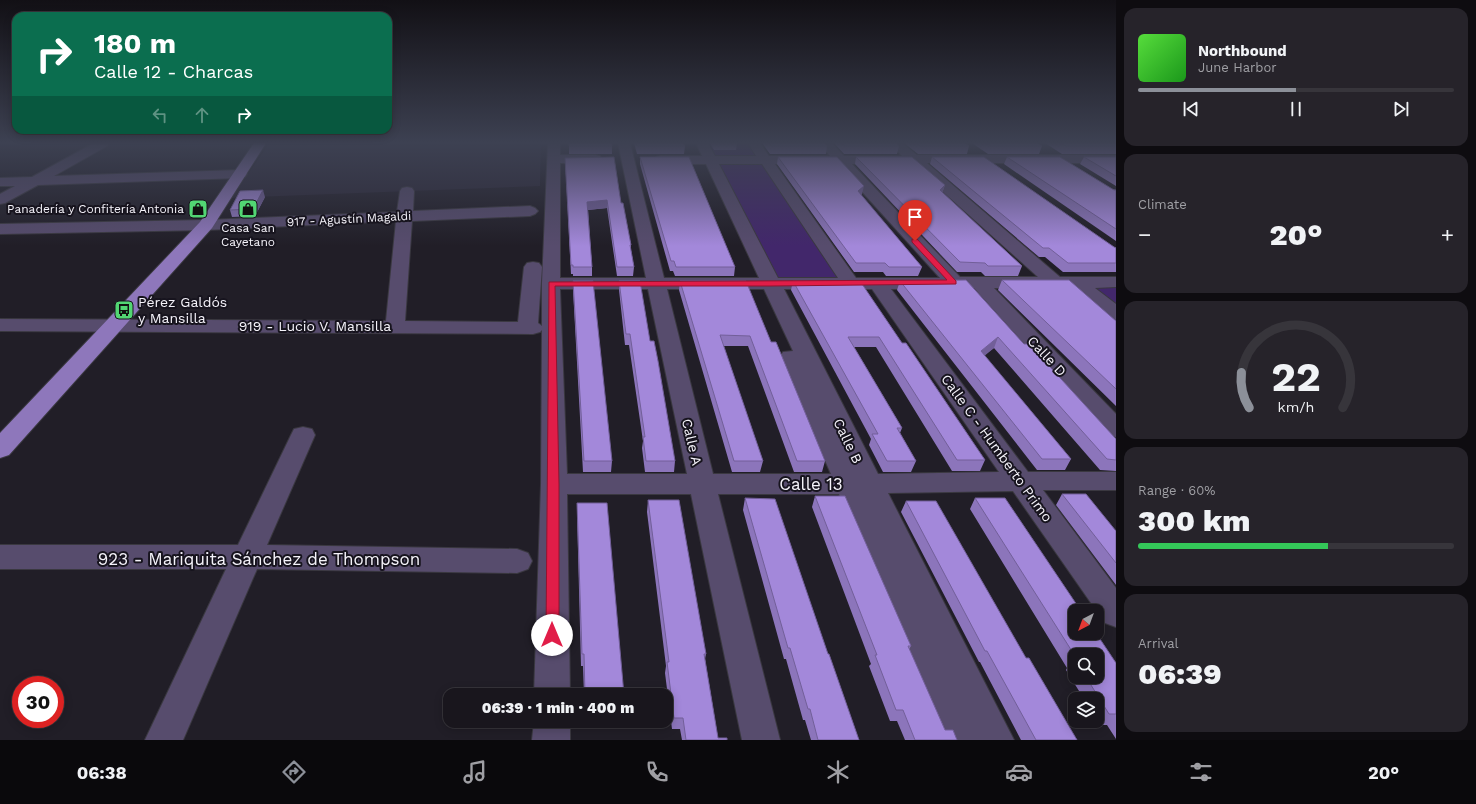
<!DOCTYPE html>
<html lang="en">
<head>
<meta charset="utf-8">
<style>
  body { margin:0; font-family:"Work Sans",sans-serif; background:#26232a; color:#f1f3f6; height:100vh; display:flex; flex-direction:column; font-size:15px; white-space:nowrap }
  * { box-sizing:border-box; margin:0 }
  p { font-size:13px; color:#9f9fa4 }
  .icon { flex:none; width:22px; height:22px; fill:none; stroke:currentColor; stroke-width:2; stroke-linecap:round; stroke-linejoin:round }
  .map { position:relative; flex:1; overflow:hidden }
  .sheet { display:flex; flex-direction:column; gap:8px; padding:8px; background:#0e0c10; width:360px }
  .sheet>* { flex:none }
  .guide { position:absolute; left:12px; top:12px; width:380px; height:122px; border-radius:12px; box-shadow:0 2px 10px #0003,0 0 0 1px #37353b; background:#0b6e4f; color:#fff; overflow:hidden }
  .needle { width:26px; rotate:221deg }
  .fabs { position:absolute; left:1068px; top:604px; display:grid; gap:8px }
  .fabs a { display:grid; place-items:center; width:36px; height:36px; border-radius:8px; background:#19161d; box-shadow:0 2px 10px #0003,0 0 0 1px #37353b; font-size:20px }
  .speed { position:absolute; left:12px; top:676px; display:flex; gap:8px; font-size:20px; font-weight:700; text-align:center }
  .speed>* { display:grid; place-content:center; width:52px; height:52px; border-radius:50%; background:#19161d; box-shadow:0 2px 10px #0003,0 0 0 1px #37353b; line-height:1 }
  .speed .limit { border:6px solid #d22; background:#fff; color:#111 }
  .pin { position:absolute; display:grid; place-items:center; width:34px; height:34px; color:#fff; margin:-41px -17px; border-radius:50% 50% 50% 0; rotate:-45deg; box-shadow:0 0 4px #0007 }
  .pin .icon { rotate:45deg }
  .me { position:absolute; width:44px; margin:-22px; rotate:0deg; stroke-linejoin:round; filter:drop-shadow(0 0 3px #0008) }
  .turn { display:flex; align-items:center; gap:14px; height:84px; padding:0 16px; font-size:18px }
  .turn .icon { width:52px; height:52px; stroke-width:2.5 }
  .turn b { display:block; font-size:28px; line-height:34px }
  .lanes { display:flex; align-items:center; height:38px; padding:0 16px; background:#0003; justify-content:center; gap:20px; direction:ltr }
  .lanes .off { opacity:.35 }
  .big { font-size:30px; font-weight:800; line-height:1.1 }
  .sheet .tile { flex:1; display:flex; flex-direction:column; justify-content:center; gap:6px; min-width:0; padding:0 14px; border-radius:12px; background:#26232a }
  .sheet .dial { align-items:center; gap:0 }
  .dial svg { height:104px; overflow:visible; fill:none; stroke:#37353b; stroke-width:7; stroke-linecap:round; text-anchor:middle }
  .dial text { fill:#f1f3f6; stroke:none }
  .song { display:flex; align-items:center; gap:12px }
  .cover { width:48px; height:48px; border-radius:6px; background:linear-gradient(135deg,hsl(110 70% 55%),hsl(120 70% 35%)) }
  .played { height:4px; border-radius:2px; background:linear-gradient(90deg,#8c9099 50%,#37353b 50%) }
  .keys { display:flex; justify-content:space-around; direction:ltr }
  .heat { display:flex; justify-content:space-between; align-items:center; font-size:22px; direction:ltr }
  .charge { height:6px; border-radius:3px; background:linear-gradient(90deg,#34c759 60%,#37353b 0) }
  .trip { position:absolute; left:443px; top:688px; width:230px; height:40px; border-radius:12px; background:#19161d; box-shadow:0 2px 10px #0003,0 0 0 1px #37353b; font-weight:800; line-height:40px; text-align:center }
  .tab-bar { display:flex; height:64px; justify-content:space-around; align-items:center; background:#0a090c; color:#9f9fa4 }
  .tab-bar .icon { width:28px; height:28px }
  .tab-bar .selected { color:#8c9099 }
  .tab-bar b { font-size:18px; color:#f1f3f6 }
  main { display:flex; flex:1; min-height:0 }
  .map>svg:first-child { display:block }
  .built { fill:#2b2736 }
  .green { fill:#42276b }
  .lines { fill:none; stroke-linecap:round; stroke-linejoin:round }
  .minor-casing { stroke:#3a3840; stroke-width:2 }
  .major-casing { stroke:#3a3840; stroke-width:2 }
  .minor { fill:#574c6d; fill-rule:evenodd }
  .major { fill:#8e77bb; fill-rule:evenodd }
  .wall { fill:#8c75bb; fill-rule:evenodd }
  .shaded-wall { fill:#725f99 }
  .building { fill:#a388da; stroke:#725f99 }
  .route { fill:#e11d48; stroke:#92132f }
  .labels { text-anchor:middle; stroke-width:4; stroke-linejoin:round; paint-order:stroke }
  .far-poi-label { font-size:12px; fill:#f5f3fa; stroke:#17141e; text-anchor:end }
  .far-street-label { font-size:12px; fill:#f5f3fa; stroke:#17141e }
  .poi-label { font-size:14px; fill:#f5f3fa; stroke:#17141e; text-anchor:start }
  .street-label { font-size:14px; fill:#f5f3fa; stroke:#17141e }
  .near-street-label { font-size:17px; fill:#f5f3fa; stroke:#17141e }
</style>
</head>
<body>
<main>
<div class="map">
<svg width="1116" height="740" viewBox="0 0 1116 740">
  <rect width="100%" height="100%" fill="#211e27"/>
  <path class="built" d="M270,143H541L540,186L230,198Z"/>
  <path class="green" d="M702,143H754L846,277H767Z
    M1097,286H1116V307L1095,290Z"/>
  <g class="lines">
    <defs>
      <path id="minor" d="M94,143H109L107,146L54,176L240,170L245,171L247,174L245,177L240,178L38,185L5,203L0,204V194L15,186H0V178L32,177Z
        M548,143H560V155H595L600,156L602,159L600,162L595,163H560V278H646L618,143H630L664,278H759L706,164H661L656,163L654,160L656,157L661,156H702L696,143H708L715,156H756L748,143H760L769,156H830L819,143H832L844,156H902L889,143H902L917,155H1116V163H927L1060,277H1116V287L1095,288L1116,304V320L1109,318L1073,288H994L1116,414V437L1107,435L974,288L891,289L1028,472H1116V490H1043L1116,588V627L1105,623L1013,491L888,493L1014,740H946L839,494H718L780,740H742L691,494H567L570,695H534L541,484L542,330L540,332L533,334L0,331V319L386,321L396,221L206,230L0,234V224L206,220L397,212L400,191L402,188L407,187L412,188L414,191L413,211L530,206L535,208L538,211L535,214L530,216L412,221L405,321L518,322L524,267L527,263L533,262L539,263L542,267L538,323L542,326V283ZM911,163L1038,277H960L852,164ZM719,164H762L838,278H778ZM775,164H837L940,278H856ZM560,289H648L687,474H567ZM667,289H764L793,351L783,352L780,357L831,474H713ZM784,289H872L999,472L878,474Z
        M303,427L312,429L315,435L267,545L517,549L528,553L532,561L528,569L517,573L257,569L183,740H145L226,569H0V545H238L291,435L294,429Z
        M534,721H570V740H532Z"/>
      <path id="major" d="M254,143H266L212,228L9,455L0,458V433L200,222Z"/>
    </defs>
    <use href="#minor" class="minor-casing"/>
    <use href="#major" class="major-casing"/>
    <use href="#minor" class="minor"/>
    <use href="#major" class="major"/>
  </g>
  <path class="wall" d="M569,143H612V154H569Z
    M634,143H683L685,146L684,154H637Z
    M710,143H737L736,150H714Z
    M762,143H825L827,146L826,154H770Z
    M834,143H896L899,146L897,154H844Z
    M904,143H965L969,146L967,154H918Z
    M972,143H1037L1042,146L1039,154H988Z
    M1045,143H1116V154H1062Z
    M640,157L735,267L734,276H675L673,271H670L640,164Z
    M778,157L862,194L861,195L922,267L918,276H886L883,272H854L777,164Z
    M856,157L945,185L942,193L1022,266L1018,276H985L981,272H957L855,164Z
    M932,157L1114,247L1116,248V272H1063L1045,257H1039L930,164Z
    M1007,157L1116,190V241L1004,164Z
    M1084,157H1116V186L1080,164Z
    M565,158L621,203L631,245V250L634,267L633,276H617L607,208L588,210L592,267V276H573V274H571Z
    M265,197L255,216L232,217L230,210Z
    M1002,280L1116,321V406L998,290Z
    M573,281L612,461L611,472H583L573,290Z
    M619,281L650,341L675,461L674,472H645L642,448L643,441L629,345H625L619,290Z
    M680,281L771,342L825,461L822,472H794L748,346H723L763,461L760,472H732L679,290Z
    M793,281L902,343L985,460L980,471H952L876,347H854L902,428L900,433L916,461L911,472H883L869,445L871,439L791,290Z
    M900,281L1024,344L1116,439V471L1100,470L994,348L984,355L1071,459L1065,470H1037L897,290Z
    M1062,494L1116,531V585L1056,505Z
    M815,496L911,646L909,649L945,730L957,740H905L897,721H890L869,666L871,664L812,507Z
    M745,498L828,654L859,740H811L805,720H803L786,659H784L743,510Z
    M975,498L1116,663V739L1107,725H1100L1097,721V699H1084L1066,670L1067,668L970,509ZM1075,655L1097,677H1075Z
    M648,500L706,654L705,659L718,738L727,740H682L680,729H672L665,673L666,666L647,512Z
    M906,501L1026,658L1077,740H1021L980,662H979L901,512Z
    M577,503L624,695H584L583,666H581L577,514Z
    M585,721H626L625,729H585Z"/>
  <path class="shaded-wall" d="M945,185L942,193L940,190Z
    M864,186L862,194L855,199L858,191Z
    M263,190L265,197L255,216L253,209Z
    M607,200V208L587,210V202Z
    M998,337L994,348L977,362L981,351Z"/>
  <path class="building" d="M569,143H612V146H569Z
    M636,143H683L685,146H637Z
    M769,143H825L827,146H771Z
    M842,143H896L899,146H845Z
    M916,143H965L969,146H920Z
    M986,143H1037L1042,146H991Z
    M1060,143H1116V146H1066Z
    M614,157L621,203H623L631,245H630L634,267H617L607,200L587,202L592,267H573V265H571L565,158Z
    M640,157H689L735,267H676L674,261H671Z
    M778,157H837L864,186L858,191L922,267H889L885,263H856Z
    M856,157H912L945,185L940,190L1022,266H988L985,263L960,262Z
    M932,157H984L1114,247L1116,248V263H1068L1049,248H1043Z
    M1007,157H1060L1114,190H1116V229Z
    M1084,157H1116V176Z
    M263,190L253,209L230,210L240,191Z
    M966,280L1024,344H1029L1116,439V460L1107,459L998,337L981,351L1071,459H1042L900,281Z
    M1002,280H1069L1116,321V389Z
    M573,281H593L612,461H584Z
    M619,281H640L650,341H654L658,361L675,461H646L643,437H645L630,334H626Z
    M680,281H746L771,342H776L825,461H797L750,336L720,335L763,461H734Z
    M793,281H860L902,343H906L985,460H957L879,337H848L902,428H897L916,461H887L872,434H878Z
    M1062,494H1086L1116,531V563Z
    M815,496H845L911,646H908L945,730H953L957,740H915L903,710H896L875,655H877Z
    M745,498L775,499L828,654H829L859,740H818L810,709H808L790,648H788Z
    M975,498H1005L1081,611H1075V633H1096L1116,663V714H1109L1086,677H1097V655H1075V656Z
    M648,500H679L706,654H704L718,738H727V740H686L683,718H674L667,662H669Z
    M906,501H936L1026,658H1029L1077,740H1036L987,651H985Z
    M577,503H607L624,695H585L584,654H582Z"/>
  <linearGradient id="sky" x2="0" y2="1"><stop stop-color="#121015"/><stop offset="0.58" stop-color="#3d4152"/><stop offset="1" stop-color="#3d4152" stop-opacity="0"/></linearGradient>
  <rect width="1116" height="246" fill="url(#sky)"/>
  <path class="route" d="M912,239H917L956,281V284L771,286H555L559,484V635L557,639L552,641L548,639L546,635L549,282L947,280L912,242Z"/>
  <defs>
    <symbol id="shop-square" viewBox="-11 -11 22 22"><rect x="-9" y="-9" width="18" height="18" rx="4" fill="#52d673" stroke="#17141e"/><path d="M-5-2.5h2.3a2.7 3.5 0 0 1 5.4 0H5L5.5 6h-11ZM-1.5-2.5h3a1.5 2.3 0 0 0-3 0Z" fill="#111"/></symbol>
    <symbol id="bus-square" viewBox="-11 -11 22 22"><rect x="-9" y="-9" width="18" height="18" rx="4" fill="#52d673" stroke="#17141e"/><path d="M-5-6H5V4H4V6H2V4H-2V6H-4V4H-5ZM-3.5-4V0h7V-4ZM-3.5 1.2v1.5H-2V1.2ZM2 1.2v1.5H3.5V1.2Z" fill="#111"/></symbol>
  </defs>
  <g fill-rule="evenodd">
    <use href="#shop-square" x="187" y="198" width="22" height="22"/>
    <use href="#shop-square" x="237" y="198" width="22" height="22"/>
    <use href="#bus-square" x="113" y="299" width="22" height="22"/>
  </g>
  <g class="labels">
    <g class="far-poi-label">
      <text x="184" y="213">Panadería y Confitería Antonia</text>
      <text x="248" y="232" text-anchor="middle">Casa San<tspan x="248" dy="14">Cayetano</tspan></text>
    </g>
    <g class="far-street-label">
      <text transform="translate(349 219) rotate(-3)" y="4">917 - Agustín Magaldi</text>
    </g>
    <g class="poi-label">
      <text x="138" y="307">Pérez Galdós<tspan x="138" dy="16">y Mansilla</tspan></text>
    </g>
    <g class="street-label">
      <text x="315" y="331">919 - Lucio V. Mansilla</text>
      <text transform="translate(1047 356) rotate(47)" y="5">Calle D</text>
      <text transform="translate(848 441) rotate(64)" y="5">Calle B</text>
      <text transform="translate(692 442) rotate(77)" y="5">Calle A</text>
      <text transform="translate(997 448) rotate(54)" y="5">Calle C - Humberto Primo</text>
    </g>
    <g class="near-street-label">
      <text x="811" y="490">Calle 13</text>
      <text x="259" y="565">923 - Mariquita Sánchez de Thompson</text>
    </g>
  </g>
</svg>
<div class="fabs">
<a><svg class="needle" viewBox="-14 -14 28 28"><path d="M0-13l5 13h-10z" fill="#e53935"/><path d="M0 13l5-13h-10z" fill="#9f9fa4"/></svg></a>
<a><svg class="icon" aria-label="search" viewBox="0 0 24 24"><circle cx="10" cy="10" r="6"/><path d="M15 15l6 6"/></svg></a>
<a><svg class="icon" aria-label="layers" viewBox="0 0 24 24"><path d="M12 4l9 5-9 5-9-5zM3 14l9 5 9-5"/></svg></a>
</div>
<div class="speed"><div class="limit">30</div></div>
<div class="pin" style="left:915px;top:241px;background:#d93025"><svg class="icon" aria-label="arrive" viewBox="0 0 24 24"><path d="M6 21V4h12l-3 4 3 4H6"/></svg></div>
<svg class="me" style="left:552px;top:635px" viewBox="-20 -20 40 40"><circle r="19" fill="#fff"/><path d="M0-13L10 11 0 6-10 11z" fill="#e11d48"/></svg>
<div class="trip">06:39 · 1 min · 400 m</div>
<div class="guide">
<div class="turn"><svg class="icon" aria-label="right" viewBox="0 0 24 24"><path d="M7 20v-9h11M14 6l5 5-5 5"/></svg><div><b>180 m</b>Calle 12 - Charcas</div></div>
<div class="lanes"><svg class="icon off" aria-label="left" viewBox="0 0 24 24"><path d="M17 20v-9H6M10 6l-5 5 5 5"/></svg><svg class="icon off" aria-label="ahead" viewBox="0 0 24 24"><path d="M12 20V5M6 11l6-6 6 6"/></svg><svg class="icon" aria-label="right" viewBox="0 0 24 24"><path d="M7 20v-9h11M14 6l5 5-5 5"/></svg></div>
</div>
</div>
<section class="sheet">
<div class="tile">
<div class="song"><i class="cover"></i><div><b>Northbound</b><p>June Harbor</p></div></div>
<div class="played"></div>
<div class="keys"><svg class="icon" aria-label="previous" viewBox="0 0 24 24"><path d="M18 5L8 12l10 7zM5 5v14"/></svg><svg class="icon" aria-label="pause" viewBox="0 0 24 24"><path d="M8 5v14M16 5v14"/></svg><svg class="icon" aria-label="next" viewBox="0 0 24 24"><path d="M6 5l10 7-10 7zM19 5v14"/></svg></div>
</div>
<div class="tile"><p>Climate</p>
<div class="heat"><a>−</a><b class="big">20°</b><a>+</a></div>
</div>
<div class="tile dial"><svg viewBox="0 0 100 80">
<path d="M14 69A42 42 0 1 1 86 69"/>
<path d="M14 69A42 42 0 0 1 8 42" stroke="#8c9099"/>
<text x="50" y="56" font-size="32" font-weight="700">22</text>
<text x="50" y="72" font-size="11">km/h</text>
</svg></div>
<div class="tile"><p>Range · 60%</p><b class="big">300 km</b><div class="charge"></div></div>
<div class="tile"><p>Arrival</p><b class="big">06:39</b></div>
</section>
</main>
<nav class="tab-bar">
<b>06:38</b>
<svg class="icon selected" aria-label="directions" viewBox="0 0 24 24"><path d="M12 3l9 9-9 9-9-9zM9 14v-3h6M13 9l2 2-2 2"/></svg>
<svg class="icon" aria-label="music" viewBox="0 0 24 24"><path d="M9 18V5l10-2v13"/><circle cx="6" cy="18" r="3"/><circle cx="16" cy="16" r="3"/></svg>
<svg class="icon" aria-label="phone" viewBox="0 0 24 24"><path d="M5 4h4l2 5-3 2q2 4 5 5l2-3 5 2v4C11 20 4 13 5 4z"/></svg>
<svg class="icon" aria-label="climate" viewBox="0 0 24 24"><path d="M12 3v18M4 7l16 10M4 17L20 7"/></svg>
<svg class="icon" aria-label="car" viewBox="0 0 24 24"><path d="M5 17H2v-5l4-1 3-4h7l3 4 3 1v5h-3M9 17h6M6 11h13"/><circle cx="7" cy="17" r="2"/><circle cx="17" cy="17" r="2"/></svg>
<svg class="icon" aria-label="filters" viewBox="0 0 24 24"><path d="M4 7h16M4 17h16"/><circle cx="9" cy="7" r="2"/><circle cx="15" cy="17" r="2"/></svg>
<b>20°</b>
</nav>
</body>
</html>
